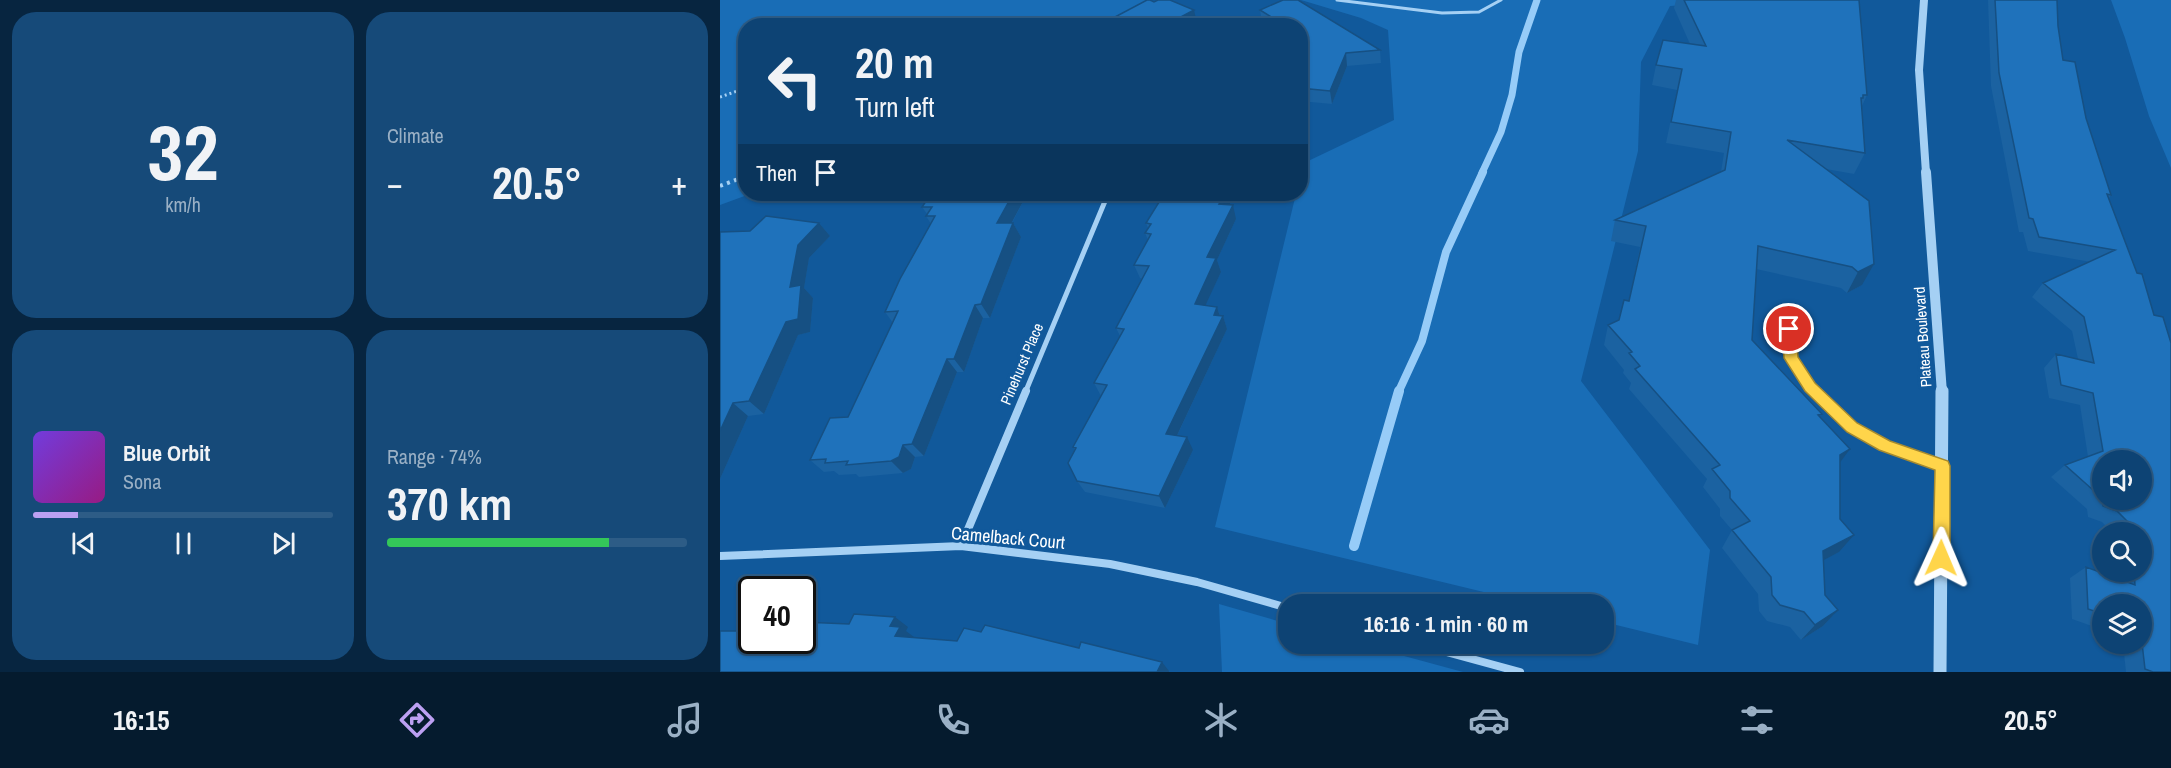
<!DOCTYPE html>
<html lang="en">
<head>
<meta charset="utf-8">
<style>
  body { margin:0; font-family:"Archivo Narrow",sans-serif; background:#164a79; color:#f1f3f6; height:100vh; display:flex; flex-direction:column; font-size:22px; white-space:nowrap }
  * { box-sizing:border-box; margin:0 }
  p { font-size:20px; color:#9ab0c5 }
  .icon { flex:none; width:33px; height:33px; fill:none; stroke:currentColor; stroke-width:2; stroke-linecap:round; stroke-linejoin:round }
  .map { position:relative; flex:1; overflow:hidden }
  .side { display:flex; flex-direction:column; gap:12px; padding:12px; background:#072540; width:720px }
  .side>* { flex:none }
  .guide { position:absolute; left:18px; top:18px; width:570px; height:183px; border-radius:24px; box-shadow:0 2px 4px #0004,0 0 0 2px #2d5c86; background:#0d4374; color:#f1f3f6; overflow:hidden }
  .fabs { position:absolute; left:1372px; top:450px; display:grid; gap:12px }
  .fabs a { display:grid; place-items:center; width:60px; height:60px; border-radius:50%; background:#0d4374; box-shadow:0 2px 4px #0004,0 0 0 2px #2d5c86; font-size:30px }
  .speed { position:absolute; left:18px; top:576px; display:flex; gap:12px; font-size:30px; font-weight:700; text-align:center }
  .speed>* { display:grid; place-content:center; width:78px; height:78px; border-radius:50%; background:#0d4374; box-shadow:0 2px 4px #0004,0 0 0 2px #2d5c86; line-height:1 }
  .speed .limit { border:3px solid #111; border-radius:9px; background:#fff; color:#111 }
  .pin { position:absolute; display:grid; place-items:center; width:51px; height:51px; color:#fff; margin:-26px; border:3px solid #fff; border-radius:50%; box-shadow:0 2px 6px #0007 }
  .me { position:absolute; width:66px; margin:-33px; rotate:1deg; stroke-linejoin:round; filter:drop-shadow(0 0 4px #0008) }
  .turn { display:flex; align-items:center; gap:21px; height:126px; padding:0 18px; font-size:27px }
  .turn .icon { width:78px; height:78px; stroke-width:2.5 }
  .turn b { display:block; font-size:42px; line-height:51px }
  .then { display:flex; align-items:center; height:57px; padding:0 18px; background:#0003; gap:12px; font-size:22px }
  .big { font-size:45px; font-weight:800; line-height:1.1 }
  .side .card { flex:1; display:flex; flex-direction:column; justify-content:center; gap:9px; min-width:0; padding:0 21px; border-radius:24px; background:#164a79 }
  .side .dial { align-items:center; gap:0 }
  .dial b { font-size:78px; line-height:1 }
  .song { display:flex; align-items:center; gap:18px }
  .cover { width:72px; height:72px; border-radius:9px; background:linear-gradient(135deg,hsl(260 70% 55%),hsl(310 70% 35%)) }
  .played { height:6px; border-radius:3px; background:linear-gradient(90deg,#bca0f2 15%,#2d5c86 15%) }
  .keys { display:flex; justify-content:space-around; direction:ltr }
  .heat { display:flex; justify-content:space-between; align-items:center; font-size:33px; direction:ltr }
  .charge { height:9px; border-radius:4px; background:linear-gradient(90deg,#34c759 74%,#2d5c86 0) }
  .side .tiles { flex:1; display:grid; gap:12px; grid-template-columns:repeat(2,1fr) }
  .trip { position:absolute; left:558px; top:594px; width:336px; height:60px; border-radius:24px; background:#0d4374; box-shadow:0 2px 4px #0004,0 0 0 2px #2d5c86; font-weight:800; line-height:60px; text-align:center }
  .tabs { display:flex; height:96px; justify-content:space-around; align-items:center; background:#051b2e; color:#9ab0c5 }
  .tabs .icon { width:42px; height:42px }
  .tabs .selected { color:#bca0f2 }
  .tabs b { font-size:27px; color:#f1f3f6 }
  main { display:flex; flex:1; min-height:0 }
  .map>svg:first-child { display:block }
  .green { fill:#196db6 }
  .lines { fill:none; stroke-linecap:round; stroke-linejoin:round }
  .stream-far2 { stroke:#97ccf8; stroke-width:7 }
  .stream-far1 { stroke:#97ccf8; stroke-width:8 }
  .stream { stroke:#97ccf8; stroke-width:10 }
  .path-far1 { stroke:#a5d0f4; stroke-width:3; stroke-dasharray:2 3; stroke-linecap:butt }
  .path { stroke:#a5d0f4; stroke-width:4; stroke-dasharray:3 4.5; stroke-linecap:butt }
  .service-far2 { stroke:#a5d0f4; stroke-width:3 }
  .service-far1 { stroke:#a5d0f4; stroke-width:4.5 }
  .service { stroke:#a5d0f4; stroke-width:5 }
  .minor-far1 { stroke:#a5d0f4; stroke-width:5 }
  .minor { stroke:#a5d0f4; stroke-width:8 }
  .tertiary-far2 { stroke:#a5d0f4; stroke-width:8 }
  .tertiary-far1 { stroke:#a5d0f4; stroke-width:10 }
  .tertiary { stroke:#a5d0f4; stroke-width:13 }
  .wall { fill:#1b62a1 }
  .shaded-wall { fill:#165083 }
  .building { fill:#1f72bb; stroke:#165083; stroke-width:1.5; fill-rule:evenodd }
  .route { fill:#ffd54a; stroke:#a68a30; stroke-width:1.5 }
  .labels { text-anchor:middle; stroke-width:6; stroke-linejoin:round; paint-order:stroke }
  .street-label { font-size:15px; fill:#fff; stroke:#11599b }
  .near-street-label { font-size:18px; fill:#fff; stroke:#11599b }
</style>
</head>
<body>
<main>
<section class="side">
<div class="tiles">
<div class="card dial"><b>32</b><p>km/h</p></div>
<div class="card"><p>Climate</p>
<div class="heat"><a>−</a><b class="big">20.5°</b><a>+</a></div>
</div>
<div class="card">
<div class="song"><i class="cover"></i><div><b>Blue Orbit</b><p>Sona</p></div></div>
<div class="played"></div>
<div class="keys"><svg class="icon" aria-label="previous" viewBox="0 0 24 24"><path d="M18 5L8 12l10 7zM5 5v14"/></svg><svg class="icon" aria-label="pause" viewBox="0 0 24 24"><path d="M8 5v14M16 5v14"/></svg><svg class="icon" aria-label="next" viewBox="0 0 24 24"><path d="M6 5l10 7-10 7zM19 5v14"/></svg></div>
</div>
<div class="card"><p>Range · 74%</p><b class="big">370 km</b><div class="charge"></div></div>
</div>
</section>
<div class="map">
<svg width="1451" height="672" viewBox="0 0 1451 672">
  <rect width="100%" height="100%" fill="#11599b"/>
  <path class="green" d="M0,0H429L383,25L26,26V194H30L0,205Z
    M581,0H1032L950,6L921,62L918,151L861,381L990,550L978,645L884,622V604H813L495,527L576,194H580L581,176L584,163L674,120L668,30L641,18Z
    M1391,0H1451V168L1429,116L1405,38Z
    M499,604L568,624V644H640L743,672H502Z"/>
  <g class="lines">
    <path class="stream-far2" d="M762,173L781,132L792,95L799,52L817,0"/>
    <path class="stream-far1" d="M678,393L702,341L726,252L763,172"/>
    <path class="stream" d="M634,546L679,391"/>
    <path class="path-far1" d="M0,97L26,88"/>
    <path class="path" d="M0,186L26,176"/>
    <path class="service-far2" d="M617,0L722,13L759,12L781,0"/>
    <path class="service-far1" d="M1069,329L1071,358L1096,393"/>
    <path class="service" d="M1094,391L1132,427L1165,446L1220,465"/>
    <path class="minor-far1" d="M305,393L388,194"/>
    <path class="minor" d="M241,546L306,391
      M0,556L241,546L390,564L477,582L568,608
      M697,644L800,672"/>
    <path class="tertiary-far2" d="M1204,0L1199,70L1206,173"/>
    <path class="tertiary-far1" d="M1206,172L1222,393"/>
    <path class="tertiary" d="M1220,672L1222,391"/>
  </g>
  <path class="wall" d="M956,0H1139L1147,95L1142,106L1145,153L1134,174L1106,169L1142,285L1127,293L1121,288L1036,269L1032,340L1100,417L1120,464L1119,552L1103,560L1105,595L1118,610L1103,626L1081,640L1070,627L1047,621L1039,611L1038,594L1002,548L1012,530L1000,516V509L983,487L987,479L909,389L911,383L903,373L904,370L884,345L888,325L898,321L904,300L909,301L920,247L891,241L895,220L1001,172L1004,153L946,143L957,90L932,85L936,65L970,44L954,8Z
    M1268,0H1337L1338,26L1343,60L1366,118L1391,195L1389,198L1451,672H1406L1403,644H1422V604H1383V630L1352,619L1350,578L1366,567L1397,578V572H1422V532H1392L1382,522L1368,517L1367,509L1331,477L1345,465L1368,457L1360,405L1329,398L1324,368L1336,354L1358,359L1352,331L1312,297L1323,283L1371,262L1308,251L1303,232H1299L1271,86Z
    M540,10L660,50L661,63L627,66L612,104L580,101V26H547L542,23Z
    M211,194H307L292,223H293L301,237L270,318H263L244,372H237L204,456L195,457L191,469L183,473L139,477L136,474L119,475L114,471L104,472L90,460L128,417L173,323L165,312L211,224L206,216L207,214L202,207Z
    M438,194H515L509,205L516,219L497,260L501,272L485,305L497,307L500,316H503L507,329L457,436L473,450L445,508L365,492L357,481L355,450L353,447L381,396L374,383L400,336L396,328L422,279L420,278L414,265L428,240L425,233L428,228L426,223L440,199Z
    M99,223L110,236L89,258L84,288L93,298L90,332L78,335L44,414L28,416L0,479V232L30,231Z"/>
  <path class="shaded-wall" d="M474,10L477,23L472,26H444Z
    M626,53L627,66L612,104L610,91Z
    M293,194H307L284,237L277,223Z
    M505,194H515L503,217L499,204Z
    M513,205L516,219L497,260L501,272L480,317L475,304L487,257Z
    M99,223L110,236L89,258L84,288L93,298L90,332L78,335L44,414L29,401L70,287L78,245Z
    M293,223L301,237L270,318L261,304Z
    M1154,264L1142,285L1127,293L1138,272Z
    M255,305L263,318L244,372L234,359Z
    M497,307L501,320L503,316L507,329L452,446L446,434Z
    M227,359L237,372L204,456L192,444Z
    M13,403L28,416L0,479V431Z
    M467,437L473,450L445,508L439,496Z
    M183,445L195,457L191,469L183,473L171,461Z
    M1130,449L1116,468L1120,455Z
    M1134,535L1119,552L1089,568L1103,551Z
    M1118,610L1103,626L1081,640L1095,625Z
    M175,617L188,627L186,631L194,637L189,646L175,636L170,626Z
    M442,662L449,671V672H437Z"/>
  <path class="building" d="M427,0H430L434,2L438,0H450L474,10L444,26H378Z
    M563,0H578L660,50L626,53L610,91L580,88V26H566L540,10Z
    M964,0H1139L1147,95H1143V98H1141L1145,153L1067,140L1149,201L1154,264L1138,272L1132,267L1038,246L1032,340L1102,414L1098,415L1130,449L1120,455V519L1134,535L1103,551L1105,595L1118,610L1095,625L1084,612L1060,605L1052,595L1051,577L1012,530L1030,521L1010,498V491L992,469L1000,465L915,369L920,366L909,353L912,352L888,325L899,320L904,300L909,301L926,226L895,220L1005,170L1011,132L951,122L962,69L936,65L943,40L986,46Z
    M1275,0H1337L1338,26L1343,60L1355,62L1366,118L1391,195L1387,194L1417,273L1422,274L1434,315L1443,317L1451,343V672H1433L1425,669L1422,643V604H1383V614L1368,609L1366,567L1415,585L1414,572H1422V532H1410L1409,523L1397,511L1383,506L1382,498L1345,465L1383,451L1373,393L1341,385L1336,354L1374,363L1364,317L1323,283L1395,250L1319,237L1313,219L1309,218L1279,73ZM1383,460H1422V500H1383Z
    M211,194H293L277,223H293L261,304L255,305L234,359H227L192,444L183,445L179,457L171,461L126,465L128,461L105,463L106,459L90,460L110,418L128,417L178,311L165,312L180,279L215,216H206L212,207H202Z
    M444,194H505L499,204L513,205L487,257L496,258L475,304L497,307L494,315L503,316L446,434L467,437L439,496L357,481L348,463L356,448L353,447L387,385L374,383L404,329L396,328L429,266L414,265L431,234L425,233L431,224L426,223Z
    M46,216L99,223L78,245L70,287L81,285L78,319L66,322L29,401L13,403L0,431V232L30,231Z
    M134,614L175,617L170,626L180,627L175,636L237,641L244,628L261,632L265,625L359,648L361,642L442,662L437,672H0V631H22L30,616H32V640H82V622L129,624Z"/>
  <path class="route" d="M1069,324L1076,329L1078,357L1095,383L1137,423L1170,441L1228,461L1230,466V558L1227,563L1221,565L1216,563L1213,558L1215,470L1159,450L1127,432L1085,391L1064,358L1062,329Z"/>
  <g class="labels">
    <g class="street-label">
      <text transform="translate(1203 337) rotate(-94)" y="5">Plateau Boulevard</text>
      <text transform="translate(302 364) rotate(-67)" y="5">Pinehurst Place</text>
    </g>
    <g class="near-street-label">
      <text transform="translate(288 538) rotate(5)" y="6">Camelback Court</text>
    </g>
  </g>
</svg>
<div class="fabs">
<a><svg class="icon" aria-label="sound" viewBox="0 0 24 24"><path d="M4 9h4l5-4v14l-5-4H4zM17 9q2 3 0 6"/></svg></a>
<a><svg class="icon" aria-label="search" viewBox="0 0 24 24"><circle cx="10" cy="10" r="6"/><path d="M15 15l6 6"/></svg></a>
<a><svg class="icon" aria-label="layers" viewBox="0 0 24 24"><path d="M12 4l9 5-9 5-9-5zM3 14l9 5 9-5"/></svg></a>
</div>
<div class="speed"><div class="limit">40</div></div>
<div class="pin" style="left:1069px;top:329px;background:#d93025"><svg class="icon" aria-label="arrive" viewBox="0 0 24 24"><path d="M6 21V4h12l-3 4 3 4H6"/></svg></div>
<svg class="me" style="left:1221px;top:558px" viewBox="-20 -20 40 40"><path d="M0-17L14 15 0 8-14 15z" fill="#ffd54a" stroke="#fff" stroke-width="4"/></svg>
<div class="trip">16:16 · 1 min · 60 m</div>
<div class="guide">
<div class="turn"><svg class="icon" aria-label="left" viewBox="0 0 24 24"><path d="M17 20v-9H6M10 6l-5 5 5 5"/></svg><div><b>20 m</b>Turn left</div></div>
<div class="then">Then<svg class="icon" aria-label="arrive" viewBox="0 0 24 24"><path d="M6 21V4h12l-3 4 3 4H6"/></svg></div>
</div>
</div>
</main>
<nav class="tabs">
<b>16:15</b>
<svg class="icon selected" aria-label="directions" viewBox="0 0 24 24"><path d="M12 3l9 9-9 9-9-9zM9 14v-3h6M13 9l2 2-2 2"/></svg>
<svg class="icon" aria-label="music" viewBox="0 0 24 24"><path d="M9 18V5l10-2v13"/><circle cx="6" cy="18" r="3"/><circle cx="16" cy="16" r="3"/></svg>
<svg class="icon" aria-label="phone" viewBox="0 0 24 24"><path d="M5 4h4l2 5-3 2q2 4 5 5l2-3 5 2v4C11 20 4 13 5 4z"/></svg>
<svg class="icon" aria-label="climate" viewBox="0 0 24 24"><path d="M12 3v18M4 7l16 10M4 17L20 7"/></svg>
<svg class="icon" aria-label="car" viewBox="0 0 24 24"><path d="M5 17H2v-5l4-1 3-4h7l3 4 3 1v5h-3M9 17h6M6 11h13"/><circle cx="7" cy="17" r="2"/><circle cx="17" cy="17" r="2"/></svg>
<svg class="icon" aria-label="filters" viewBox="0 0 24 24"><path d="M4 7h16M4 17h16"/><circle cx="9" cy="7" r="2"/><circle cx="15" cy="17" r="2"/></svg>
<b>20.5°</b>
</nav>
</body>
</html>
